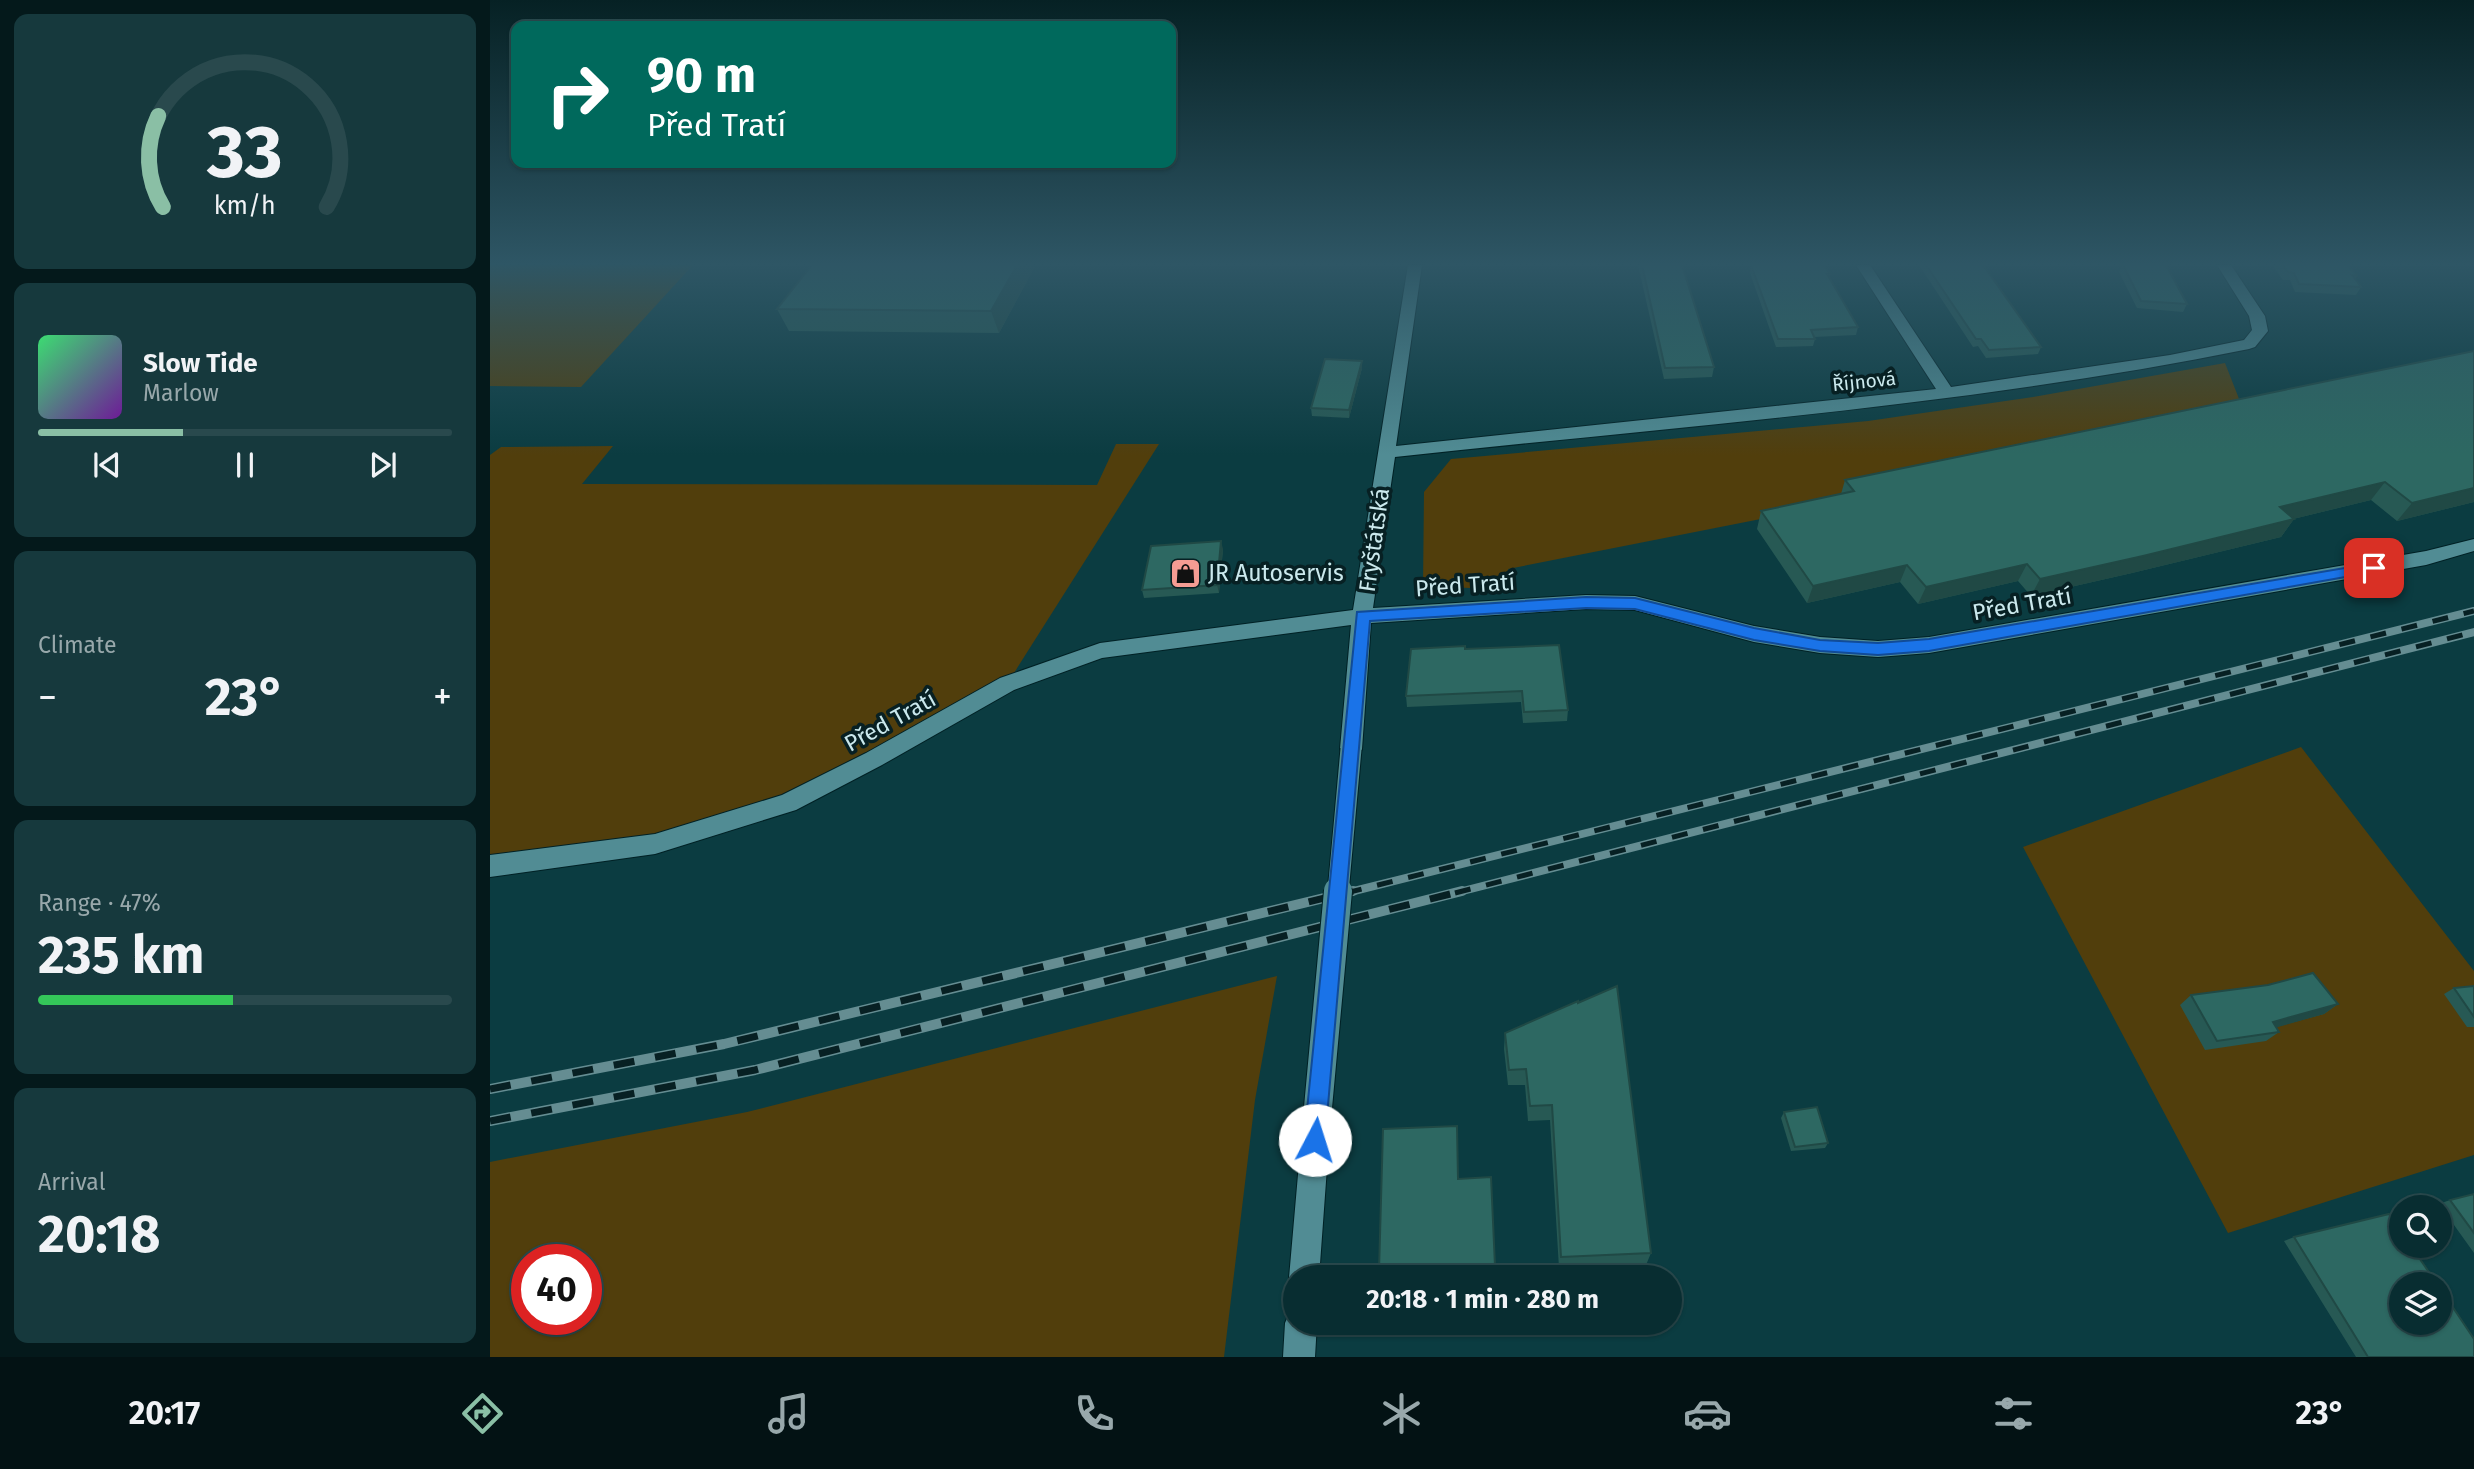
<!DOCTYPE html>
<html lang="en">
<head>
<meta charset="utf-8">
<style>
  body { margin:0; font-family:"Fira Sans",sans-serif; background:#16393d; color:#f1f3f6; height:100vh; display:flex; flex-direction:column; font-size:26px; white-space:nowrap }
  * { box-sizing:border-box; margin:0 }
  p { font-size:23px; color:#98a8ab }
  .icon { flex:none; width:38px; height:38px; fill:none; stroke:currentColor; stroke-width:2; stroke-linecap:round; stroke-linejoin:round }
  .map { position:relative; flex:1; overflow:hidden }
  .sheet { display:flex; flex-direction:column; gap:14px; padding:14px; background:#04191b; width:490px }
  .sheet>* { flex:none }
  .hud { position:absolute; left:21px; top:21px; width:665px; height:147px; border-radius:14px; box-shadow:0 2px 5px #0004,0 0 0 2px #29494d; background:#00695c; color:#fff; overflow:hidden }
  .controls { position:absolute; left:1899px; top:1195px; display:grid; gap:14px }
  .controls a { display:grid; place-items:center; width:63px; height:63px; border-radius:50%; background:#082d31; box-shadow:0 2px 5px #0004,0 0 0 2px #29494d; font-size:35px }
  .speed { position:absolute; left:21px; top:1244px; display:flex; gap:14px; font-size:35px; font-weight:700; text-align:center }
  .speed>* { display:grid; place-content:center; width:91px; height:91px; border-radius:50%; background:#082d31; box-shadow:0 2px 5px #0004,0 0 0 2px #29494d; line-height:1 }
  .speed .limit { border:10px solid #d22; background:#fff; color:#111 }
  .pin { position:absolute; display:grid; place-items:center; width:60px; height:60px; color:#fff; margin:-30px; border-radius:14px; box-shadow:0 4px 10px #0006 }
  .me { position:absolute; width:77px; margin:-38px; rotate:5deg; stroke-linejoin:round; filter:drop-shadow(0 0 5px #0008) }
  .turn { display:flex; align-items:center; gap:24px; height:147px; padding:0 21px; font-size:32px }
  .turn .icon { width:91px; height:91px; stroke-width:2.5 }
  .turn b { display:block; font-size:49px; line-height:60px }
  .big { font-size:52px; font-weight:700; line-height:1.1 }
  .sheet .widget { flex:1; display:flex; flex-direction:column; justify-content:center; gap:10px; min-width:0; padding:0 24px; border-radius:14px; background:#16393d }
  .sheet .dial { align-items:center; gap:0 }
  .dial svg { height:182px; overflow:visible; fill:none; stroke:#29494d; stroke-width:7; stroke-linecap:round; text-anchor:middle }
  .dial text { fill:#f1f3f6; stroke:none }
  .song { display:flex; align-items:center; gap:21px }
  .cover { width:84px; height:84px; border-radius:10px; background:linear-gradient(135deg,hsl(140 70% 55%),hsl(280 70% 35%)) }
  .played { height:7px; border-radius:4px; background:linear-gradient(90deg,#8abfa5 35%,#29494d 35%) }
  .keys { display:flex; justify-content:space-around; direction:ltr }
  .heat { display:flex; justify-content:space-between; align-items:center; font-size:38px; direction:ltr }
  .charge { height:10px; border-radius:5px; background:linear-gradient(90deg,#34c759 47%,#29494d 0) }
  .trip { position:absolute; left:793px; top:1265px; width:399px; height:70px; border-radius:35px; background:#082d31; box-shadow:0 2px 5px #0004,0 0 0 2px #29494d; font-weight:700; line-height:70px; text-align:center }
  .tabs { display:flex; height:112px; justify-content:space-around; align-items:center; background:#031214; color:#98a8ab }
  .tabs .icon { width:49px; height:49px }
  .tabs .on { color:#8abfa5 }
  .tabs b { font-size:32px; color:#f1f3f6 }
  main { display:flex; flex:1; min-height:0 }
  .map>svg:first-child { display:block }
  .green { fill:#513e0c; fill-rule:evenodd }
  .lines { fill:none; stroke-linecap:round; stroke-linejoin:round }
  .minor-casing { stroke:#012125; stroke-width:2 }
  .minor { fill:#518c94; fill-rule:evenodd }
  .rail-far1-casing { stroke:#658d92; stroke-width:8 }
  .rail-casing { stroke:#658d92; stroke-width:10 }
  .rail-far1 { stroke:#072023; stroke-width:5; stroke-dasharray:16; stroke-linecap:butt }
  .rail { stroke:#072023; stroke-width:7; stroke-dasharray:21; stroke-linecap:butt }
  .minor-bridge-far1-casing { stroke:#012125; stroke-width:23; stroke-linecap:butt }
  .minor-bridge-casing { stroke:#012125; stroke-width:30; stroke-linecap:butt }
  .minor-bridge-far1 { stroke:#518c94; stroke-width:21 }
  .minor-bridge { stroke:#518c94; stroke-width:28 }
  .wall { fill:#275954 }
  .shaded-wall { fill:#204945 }
  .building { fill:#2d6862; stroke:#204945; stroke-width:2 }
  .route { fill:#1a73e8; stroke:#114b97; stroke-width:2 }
  .labels { text-anchor:middle; stroke-width:7; stroke-linejoin:round; paint-order:stroke }
  .far-street-label { font-size:19px; fill:#cbe9ed; stroke:#072023 }
  .street-label { font-size:23px; fill:#cbe9ed; stroke:#072023 }
  .poi-label { font-size:23px; fill:#cbe9ed; stroke:#072023; text-anchor:start }
</style>
</head>
<body>
<main>
<section class="sheet">
<div class="widget dial"><svg viewBox="0 0 100 80">
<path d="M14 69A42 42 0 1 1 86 69"/>
<path d="M14 69A42 42 0 0 1 12 29" stroke="#8abfa5"/>
<text x="50" y="56" font-size="32" font-weight="700">33</text>
<text x="50" y="72" font-size="11">km/h</text>
</svg></div>
<div class="widget">
<div class="song"><i class="cover"></i><div><b>Slow Tide</b><p>Marlow</p></div></div>
<div class="played"></div>
<div class="keys"><svg class="icon" aria-label="previous" viewBox="0 0 24 24"><path d="M18 5L8 12l10 7zM5 5v14"/></svg><svg class="icon" aria-label="pause" viewBox="0 0 24 24"><path d="M8 5v14M16 5v14"/></svg><svg class="icon" aria-label="next" viewBox="0 0 24 24"><path d="M6 5l10 7-10 7zM19 5v14"/></svg></div>
</div>
<div class="widget"><p>Climate</p>
<div class="heat"><a>−</a><b class="big">23°</b><a>+</a></div>
</div>
<div class="widget"><p>Range · 47%</p><b class="big">235 km</b><div class="charge"></div></div>
<div class="widget"><p>Arrival</p><b class="big">20:18</b></div>
</section>
<div class="map">
<svg width="1984" height="1357" viewBox="0 0 1984 1357">
  <rect width="100%" height="100%" fill="#0b3c41"/>
  <path class="green" d="M0,265H203L91,387L0,386Z
    M1735,363L1753,409L1281,517L1018,569L1027,590L933,586L934,492L961,459L1378,421L1543,397Z
    M626,444H669L517,684L298,803L165,844L0,866V455L11,447L123,446L92,484L607,485Z
    M1811,747L1984,971V1155L1738,1233L1533,847Z
    M787,976L765,1100L734,1357H0V1162L257,1112ZM37,1260H96V1320H37Z"/>
  <g class="lines">
    <defs>
      <path id="minor" d="M918,265H932L906,446L1446,389L1366,265H1380L1461,387L1680,355L1754,340L1762,330L1759,316L1727,265H1741L1775,316L1778,331L1765,347L1759,349C1478,406 1190,426 905,457L883,608L1096,595L1145,596L1264,626L1330,637L1388,641L1439,637L1936,551L1984,539V551L1936,565L1439,653L1388,657L1330,653L1264,642L1145,610L1096,609L881,623L872,749L869,755L861,758L853,755L850,749L861,625L612,658L524,690L392,765L306,810L165,854L0,877V855L165,834L292,795L376,753L510,678L610,643L863,610Z
        M825,1126L835,1130L839,1140L829,1278H805V1290L799,1278L811,1140L815,1130Z
        M805,1310V1323H827L825,1357H793L795,1323L800,1312Z"/>
    </defs>
    <use href="#minor" class="minor-casing"/>
    <use href="#minor" class="minor"/>
    <defs>
      <path id="rail-far1" d="M856,893L1984,611
        M965,893L1984,632"/>
      <path id="rail" d="M0,1089L234,1044L863,891
        M0,1121L265,1070L972,891"/>
    </defs>
    <use href="#rail-far1" class="rail-far1-casing"/>
    <use href="#rail" class="rail-casing"/>
    <use href="#rail-far1" class="rail-far1"/>
    <use href="#rail" class="rail"/>
    <defs>
      <path id="minor-bridge-far1" d="M848,893L861,749"/>
      <path id="minor-bridge" d="M825,1140L848,891"/>
    </defs>
    <use href="#minor-bridge-far1" class="minor-bridge-far1-casing"/>
    <use href="#minor-bridge" class="minor-bridge-casing"/>
    <use href="#minor-bridge-far1" class="minor-bridge-far1"/>
    <use href="#minor-bridge" class="minor-bridge"/>
  </g>
  <path class="wall" d="M322,265H543L544,268L509,333L299,331L287,309Z
    M1148,265H1192L1224,367L1222,377L1174,379Z
    M1261,265L1340,274L1339,277L1368,327L1366,335L1324,337L1325,339L1323,346L1286,347L1260,273Z
    M1429,265H1493L1551,347L1548,354L1496,358L1488,346L1483,347Z
    M1629,265H1676L1697,304L1693,312L1647,308L1629,272L1631,268Z
    M1782,265H1858L1867,276L1865,279L1871,287L1866,295L1805,292L1800,280H1793Z
    M1984,351V502L1907,521L1881,500L1803,519H1804L1791,537L1642,573L1541,596L1528,581L1428,604L1410,582L1317,603L1267,529L1271,511L1351,494L1355,480Z
    M872,368L859,418L822,416L821,408Z
    M733,549L729,593L654,598L652,590Z
    M975,649L1078,710L1077,721L1033,723L1031,702L917,707L916,696Z
    M1984,986V1027H1977L1954,994L1964,988Z
    M1701,995L1848,1004L1834,1014L1786,1027L1789,1032L1776,1041L1715,1050L1690,1005Z
    M1015,1033L1161,1253L1156,1265L1069,1268L1060,1120L1038,1121L1035,1085H1018L1014,1049Z
    M1294,1112L1338,1143L1335,1148L1301,1151L1291,1118Z
    M1001,1177L1005,1270L890,1275L889,1271L968,1179Z
    M1984,1194V1253L1949,1204L1960,1200Z
    M1804,1237L1984,1357H1866L1794,1241Z"/>
  <path class="shaded-wall" d="M527,265H543L544,268L509,333L501,311Z
    M872,361V368L859,418V410Z
    M1895,482L1881,500L1778,525L1790,507Z
    M1984,488V502L1907,521L1922,503Z
    M1804,519L1791,537L1642,573L1541,596L1550,579Z
    M731,541L733,549L729,593L727,585Z
    M1537,564L1528,581L1428,604L1436,587Z
    M1417,565L1410,582L1317,603L1323,586Z
    M1848,1004L1834,1014L1770,1032L1783,1022Z"/>
  <path class="building" d="M322,265H527L501,311L287,309Z
    M1152,265H1192L1224,367L1175,368Z
    M1261,265H1334L1340,274H1337L1368,327L1321,330L1325,339H1288Z
    M1436,265H1493L1551,347L1499,350L1491,339H1486Z
    M1633,265H1676L1697,304L1651,301Z
    M1792,265H1858L1867,276L1862,275L1871,287L1809,284L1804,273L1798,272Z
    M1984,351V488L1922,503L1895,482L1790,507L1804,519L1653,556L1550,579L1537,564L1436,587L1417,565L1323,586L1271,511L1364,491L1355,480Z
    M835,359L872,361L859,410L821,408Z
    M731,541L727,585L652,590L661,546Z
    M1069,645L1078,710L1034,712L1032,691L916,696L921,649L975,646V649Z
    M1823,973L1848,1004L1783,1022L1789,1032L1727,1041L1701,995L1778,985Z
    M1127,986L1161,1253L1071,1257L1062,1105L1040,1106L1036,1069L1019,1070L1015,1033L1088,1001V1003Z
    M1984,986V1017L1964,988Z
    M1327,1107L1338,1143L1305,1147L1294,1112Z
    M967,1126L968,1179L1001,1177L1005,1266L889,1271L893,1129Z
    M1984,1194V1233L1960,1200Z
    M1899,1214L1911,1232V1246H1921L1947,1284H1911V1323H1950V1288L1984,1339V1357H1878L1804,1237Z"/>
  <linearGradient id="sky" x2="0" y2="1"><stop stop-color="#062124"/><stop offset="0.58" stop-color="#2e5665"/><stop offset="1" stop-color="#2e5665" stop-opacity="0"/></linearGradient>
  <rect width="1984" height="455" fill="url(#sky)"/>
  <path class="route" d="M1884,563L1889,564L1891,568L1889,571L1439,651L1388,655L1330,651L1264,640L1145,609L1096,608L880,621L835,1140L832,1148L825,1151L817,1148L814,1140L867,612L1096,597L1145,598L1264,628L1330,640L1388,643L1439,639Z"/>
  <defs>
    <symbol id="shop-square" viewBox="-11 -11 22 22"><rect x="-9" y="-9" width="18" height="18" rx="4" fill="#f59c93" stroke="#072023"/><path d="M-5-2.5h2.3a2.7 3.5 0 0 1 5.4 0H5L5.5 6h-11ZM-1.5-2.5h3a1.5 2.3 0 0 0-3 0Z" fill="#111"/></symbol>
  </defs>
  <g fill-rule="evenodd">
    <use href="#shop-square" x="678" y="556" width="35" height="35"/>
  </g>
  <g class="labels">
    <g class="far-street-label">
      <text transform="translate(1374 381) rotate(-6)" y="7">Říjnová</text>
    </g>
    <g class="street-label">
      <text transform="translate(884 540) rotate(-82)" y="8">Fryštátská</text>
      <text transform="translate(975 585) rotate(-4)" y="8">Před Tratí</text>
      <text transform="translate(1532 604) rotate(-10)" y="8">Před Tratí</text>
      <text transform="translate(400 721) rotate(-29)" y="8">Před Tratí</text>
    </g>
    <g class="poi-label">
      <text x="718" y="581">JR Autoservis</text>
    </g>
  </g>
</svg>
<div class="controls">
<a><svg class="icon" aria-label="search" viewBox="0 0 24 24"><circle cx="10" cy="10" r="6"/><path d="M15 15l6 6"/></svg></a>
<a><svg class="icon" aria-label="layers" viewBox="0 0 24 24"><path d="M12 4l9 5-9 5-9-5zM3 14l9 5 9-5"/></svg></a>
</div>
<div class="speed"><div class="limit">40</div></div>
<div class="pin" style="left:1884px;top:568px;background:#d93025"><svg class="icon" aria-label="arrive" viewBox="0 0 24 24"><path d="M6 21V4h12l-3 4 3 4H6"/></svg></div>
<svg class="me" style="left:825px;top:1140px" viewBox="-20 -20 40 40"><circle r="19" fill="#fff"/><path d="M0-13L10 11 0 6-10 11z" fill="#1a73e8"/></svg>
<div class="trip">20:18 · 1 min · 280 m</div>
<div class="hud">
<div class="turn"><svg class="icon" aria-label="right" viewBox="0 0 24 24"><path d="M7 20v-9h11M14 6l5 5-5 5"/></svg><div><b>90 m</b>Před Tratí</div></div>
</div>
</div>
</main>
<nav class="tabs">
<b>20:17</b>
<svg class="icon on" aria-label="directions" viewBox="0 0 24 24"><path d="M12 3l9 9-9 9-9-9zM9 14v-3h6M13 9l2 2-2 2"/></svg>
<svg class="icon" aria-label="music" viewBox="0 0 24 24"><path d="M9 18V5l10-2v13"/><circle cx="6" cy="18" r="3"/><circle cx="16" cy="16" r="3"/></svg>
<svg class="icon" aria-label="phone" viewBox="0 0 24 24"><path d="M5 4h4l2 5-3 2q2 4 5 5l2-3 5 2v4C11 20 4 13 5 4z"/></svg>
<svg class="icon" aria-label="climate" viewBox="0 0 24 24"><path d="M12 3v18M4 7l16 10M4 17L20 7"/></svg>
<svg class="icon" aria-label="car" viewBox="0 0 24 24"><path d="M5 17H2v-5l4-1 3-4h7l3 4 3 1v5h-3M9 17h6M6 11h13"/><circle cx="7" cy="17" r="2"/><circle cx="17" cy="17" r="2"/></svg>
<svg class="icon" aria-label="filters" viewBox="0 0 24 24"><path d="M4 7h16M4 17h16"/><circle cx="9" cy="7" r="2"/><circle cx="15" cy="17" r="2"/></svg>
<b>23°</b>
</nav>
</body>
</html>
